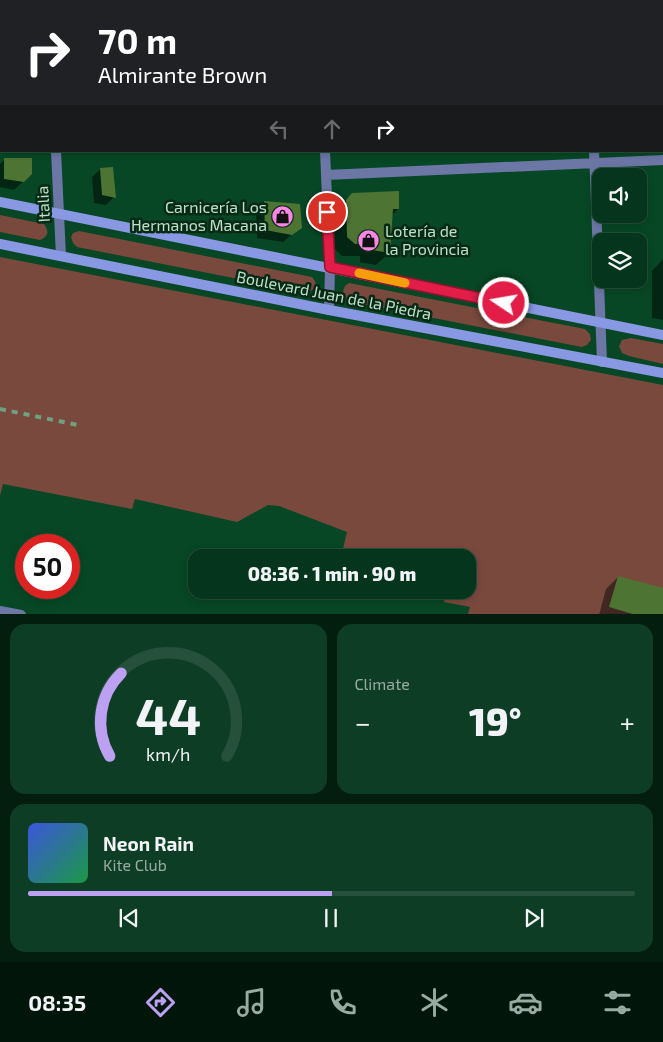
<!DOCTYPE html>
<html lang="en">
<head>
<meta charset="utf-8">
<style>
  body { margin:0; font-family:"Exo 2",sans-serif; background:#0e3d25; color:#f1f3f6; height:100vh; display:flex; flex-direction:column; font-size:19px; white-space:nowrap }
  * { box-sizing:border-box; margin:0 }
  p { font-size:16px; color:#97aba3 }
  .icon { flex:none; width:28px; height:28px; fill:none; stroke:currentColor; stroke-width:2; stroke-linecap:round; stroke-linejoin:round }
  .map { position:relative; height:614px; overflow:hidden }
  .sheet { display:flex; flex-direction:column; gap:10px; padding:10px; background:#031d0f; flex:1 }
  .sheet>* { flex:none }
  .hud { position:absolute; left:0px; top:0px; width:664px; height:152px; box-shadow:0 2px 8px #0003,0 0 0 1px #26503b; background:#202124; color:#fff; overflow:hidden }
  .controls { position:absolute; left:592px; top:168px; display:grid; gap:10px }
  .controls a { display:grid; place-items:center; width:55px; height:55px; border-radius:10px; background:#05351c; box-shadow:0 2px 8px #0003,0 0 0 1px #26503b; font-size:25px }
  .speed { position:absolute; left:15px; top:534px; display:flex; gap:10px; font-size:25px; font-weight:700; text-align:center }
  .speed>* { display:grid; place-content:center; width:65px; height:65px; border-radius:50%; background:#05351c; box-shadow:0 2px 8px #0003,0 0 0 1px #26503b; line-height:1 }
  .speed .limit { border:8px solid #d22; background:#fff; color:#111 }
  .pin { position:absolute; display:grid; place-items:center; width:42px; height:42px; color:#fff; margin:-21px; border:2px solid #fff; border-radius:50%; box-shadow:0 1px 5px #0007 }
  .me { position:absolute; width:55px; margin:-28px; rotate:282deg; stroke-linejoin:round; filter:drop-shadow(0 0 4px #0008) }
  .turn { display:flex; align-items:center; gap:18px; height:105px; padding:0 15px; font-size:22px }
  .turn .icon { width:65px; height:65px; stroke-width:2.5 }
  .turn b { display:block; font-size:35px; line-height:42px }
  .lanes { display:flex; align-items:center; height:48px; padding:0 15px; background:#0003; justify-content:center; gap:25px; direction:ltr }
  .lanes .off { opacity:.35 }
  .big { font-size:38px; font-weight:800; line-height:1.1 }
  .sheet .widget { flex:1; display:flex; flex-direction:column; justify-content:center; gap:8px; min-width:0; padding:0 18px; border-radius:15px; background:#0e3d25 }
  .sheet .dial { align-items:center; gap:0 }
  .dial svg { height:130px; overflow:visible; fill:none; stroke:#26503b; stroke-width:7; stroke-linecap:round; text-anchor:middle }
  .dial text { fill:#f1f3f6; stroke:none }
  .song { display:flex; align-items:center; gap:15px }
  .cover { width:60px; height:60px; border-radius:8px; background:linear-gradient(135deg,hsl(230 70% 55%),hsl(140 70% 35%)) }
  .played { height:5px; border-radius:2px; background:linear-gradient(90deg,#bca0f2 50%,#26503b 50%) }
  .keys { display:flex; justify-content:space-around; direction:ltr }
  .heat { display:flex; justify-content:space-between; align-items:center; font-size:28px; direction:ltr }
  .sheet .tiles { flex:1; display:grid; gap:10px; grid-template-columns:1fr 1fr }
  .widget:last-child { grid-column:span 2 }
  .trip { position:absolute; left:188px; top:549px; width:288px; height:50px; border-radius:15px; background:#05351c; box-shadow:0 2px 8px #0003,0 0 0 1px #26503b; font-weight:800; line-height:50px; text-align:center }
  .menu { display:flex; height:80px; justify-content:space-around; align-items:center; background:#02150b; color:#97aba3 }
  .menu .icon { width:35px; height:35px }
  .menu .selected { color:#bca0f2 }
  .menu b { font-size:22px; color:#f1f3f6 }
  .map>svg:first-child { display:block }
  .green { fill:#7a493e }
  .shadow { fill:#0007 }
  .building { fill:#4e7434 }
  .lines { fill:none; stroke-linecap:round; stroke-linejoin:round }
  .street { stroke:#6c77a6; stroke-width:10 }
  .secondary { stroke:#8898e2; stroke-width:10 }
  .rail { stroke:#6fa082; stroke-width:4; stroke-dasharray:6 6; stroke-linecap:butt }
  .route-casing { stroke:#92132f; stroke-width:12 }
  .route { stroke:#e11d48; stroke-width:9 }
  .slow { stroke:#f59e0b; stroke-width:9 }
  .labels { text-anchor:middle; stroke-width:5; stroke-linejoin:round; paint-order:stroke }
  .street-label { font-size:16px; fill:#bbe0c6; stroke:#082916 }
  .poi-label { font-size:16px; fill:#bbe0c6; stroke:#082916; text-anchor:end }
</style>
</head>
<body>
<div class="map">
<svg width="663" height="615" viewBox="0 0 663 615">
  <rect width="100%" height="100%" fill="#074725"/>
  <path class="green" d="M0,215L44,224C49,231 49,236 40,240L0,232Z
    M79,231L312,277L315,281L316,286L309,293L77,247L73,243L71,237L73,233Z
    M0,257L663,385V614H468L470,607L444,602L445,595L438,590H466V558L375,557L343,549L347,532L279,506L268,505L237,522L135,499L132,509L3,484L0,496Z
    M349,283L585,329L590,334L591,340L587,345L582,347L347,301L343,291L345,286Z
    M631,338L663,344V364L629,356L622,353L619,346L622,340Z"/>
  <path class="shadow" d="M5,159L31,174L14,190L0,187V164Z
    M101,169L114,197L106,205L94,203L92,177Z
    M353,194L398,209L392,215L389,253L376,265L360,262V256H342L335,249L334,213Z
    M264,202L300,227L283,242L257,238L256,211Z
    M663,259V320L652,318V271Z
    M618,577L663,590V615H599L606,589Z"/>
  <path class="building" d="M4,158H32V174L24,182L4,179Z
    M113,167L116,198L102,195L100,168Z
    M399,191V209H393L390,253L372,250V244H355L347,237L346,200L352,193Z
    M264,201L300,204L302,228L292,235L265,230Z
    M618,576L663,588V615H636L609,607Z"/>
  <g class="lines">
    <path class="street" d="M49,0V1
      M320,0V1
      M590,0L591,1
      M56,151L61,256
      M325,151L330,267L329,310
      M594,151L602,362
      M326,175L663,160
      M0,611L21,615"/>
    <path class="secondary" d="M0,202L663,335
      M0,244L329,310L663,373"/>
    <path class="rail" d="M0,409L78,425"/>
  </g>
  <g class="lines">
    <defs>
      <path id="route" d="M327,212L330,267L504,303"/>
    </defs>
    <use href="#route" class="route-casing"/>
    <use href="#route" class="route"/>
    <path class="slow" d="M359,273L405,283"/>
  </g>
  <defs>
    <symbol id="shop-disc" viewBox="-11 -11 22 22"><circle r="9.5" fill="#fa87e6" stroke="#082916"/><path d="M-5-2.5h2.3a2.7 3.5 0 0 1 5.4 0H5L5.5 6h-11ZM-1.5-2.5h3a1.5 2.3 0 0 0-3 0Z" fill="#111"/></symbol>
  </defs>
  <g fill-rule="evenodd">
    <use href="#shop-disc" x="270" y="204" width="25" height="25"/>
    <use href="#shop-disc" x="356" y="228" width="25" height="25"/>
  </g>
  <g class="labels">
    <g class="street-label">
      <text transform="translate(43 204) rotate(-93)" y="6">Italia</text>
      <text transform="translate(334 295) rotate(11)" y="6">Boulevard Juan de la Piedra</text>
    </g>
    <g class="poi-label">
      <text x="267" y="213">Carnicería Los<tspan x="267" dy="18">Hermanos Macana</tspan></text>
      <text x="385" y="237" text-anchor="start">Lotería de<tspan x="385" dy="18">la Provincia</tspan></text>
    </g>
  </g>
</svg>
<div class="controls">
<a><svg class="icon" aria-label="sound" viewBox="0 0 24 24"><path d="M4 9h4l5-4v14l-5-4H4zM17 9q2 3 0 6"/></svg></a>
<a><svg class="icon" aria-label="layers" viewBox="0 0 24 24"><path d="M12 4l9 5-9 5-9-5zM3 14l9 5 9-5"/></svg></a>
</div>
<div class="speed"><div class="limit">50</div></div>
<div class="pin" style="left:327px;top:212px;background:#d93025"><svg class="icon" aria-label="arrive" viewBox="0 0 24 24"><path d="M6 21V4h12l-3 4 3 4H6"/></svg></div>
<svg class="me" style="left:504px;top:303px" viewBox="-20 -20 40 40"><circle r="17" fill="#e11d48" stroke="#fff" stroke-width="3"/><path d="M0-11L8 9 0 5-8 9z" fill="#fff"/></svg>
<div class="trip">08:36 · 1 min · 90 m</div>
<div class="hud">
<div class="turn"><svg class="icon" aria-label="right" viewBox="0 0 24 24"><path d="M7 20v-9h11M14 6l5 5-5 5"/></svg><div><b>70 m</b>Almirante Brown</div></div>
<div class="lanes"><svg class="icon off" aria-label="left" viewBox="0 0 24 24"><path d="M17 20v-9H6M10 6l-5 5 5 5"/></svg><svg class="icon off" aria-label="ahead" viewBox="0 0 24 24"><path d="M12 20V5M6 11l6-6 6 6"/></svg><svg class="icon" aria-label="right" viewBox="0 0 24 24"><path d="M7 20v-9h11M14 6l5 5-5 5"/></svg></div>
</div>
</div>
<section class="sheet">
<div class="tiles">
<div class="widget dial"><svg viewBox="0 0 100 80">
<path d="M14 69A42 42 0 1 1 86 69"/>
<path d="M14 69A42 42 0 0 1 21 18" stroke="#bca0f2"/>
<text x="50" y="56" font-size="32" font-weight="700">44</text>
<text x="50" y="72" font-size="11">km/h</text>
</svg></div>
<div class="widget"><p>Climate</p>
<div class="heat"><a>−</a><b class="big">19°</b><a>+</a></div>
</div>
<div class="widget">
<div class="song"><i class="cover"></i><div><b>Neon Rain</b><p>Kite Club</p></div></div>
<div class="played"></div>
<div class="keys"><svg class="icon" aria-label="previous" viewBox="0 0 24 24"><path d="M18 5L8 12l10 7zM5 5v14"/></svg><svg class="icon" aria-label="pause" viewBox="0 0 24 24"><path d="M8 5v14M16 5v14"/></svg><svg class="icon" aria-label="next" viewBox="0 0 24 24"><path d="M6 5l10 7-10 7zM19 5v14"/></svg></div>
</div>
</div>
</section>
<nav class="menu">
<b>08:35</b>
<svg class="icon selected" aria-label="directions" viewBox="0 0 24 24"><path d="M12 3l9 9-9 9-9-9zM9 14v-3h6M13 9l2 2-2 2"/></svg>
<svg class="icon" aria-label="music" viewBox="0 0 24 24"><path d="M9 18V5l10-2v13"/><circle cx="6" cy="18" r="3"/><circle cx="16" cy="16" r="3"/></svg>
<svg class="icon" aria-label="phone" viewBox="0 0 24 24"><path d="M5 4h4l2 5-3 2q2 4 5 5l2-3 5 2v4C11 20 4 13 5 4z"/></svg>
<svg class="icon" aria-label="climate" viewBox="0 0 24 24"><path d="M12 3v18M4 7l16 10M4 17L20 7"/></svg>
<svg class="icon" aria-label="car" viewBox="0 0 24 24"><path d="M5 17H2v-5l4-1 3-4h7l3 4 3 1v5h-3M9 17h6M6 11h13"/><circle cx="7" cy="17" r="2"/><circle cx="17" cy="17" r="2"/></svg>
<svg class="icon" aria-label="filters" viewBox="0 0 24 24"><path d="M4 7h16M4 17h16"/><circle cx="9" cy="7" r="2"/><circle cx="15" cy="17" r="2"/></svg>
</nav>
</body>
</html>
